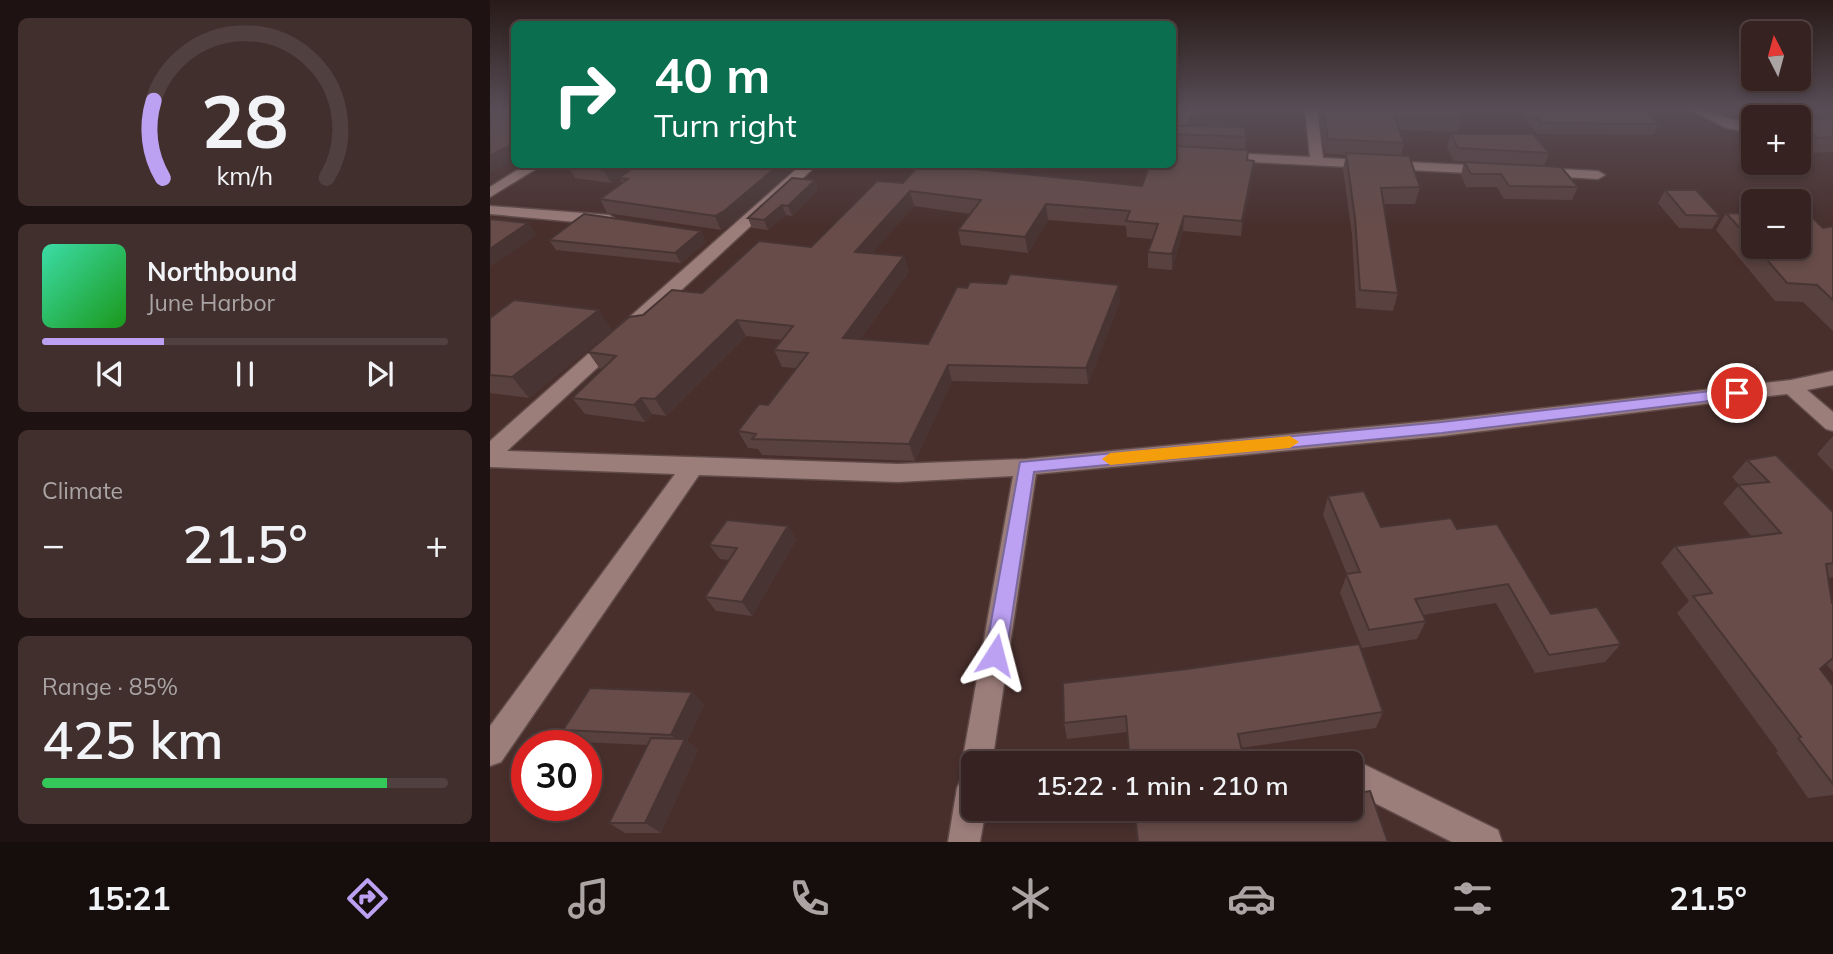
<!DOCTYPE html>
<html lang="en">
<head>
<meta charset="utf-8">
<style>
  body { margin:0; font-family:Mulish,sans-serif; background:#412f2e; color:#f1f3f6; height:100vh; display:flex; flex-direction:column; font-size:26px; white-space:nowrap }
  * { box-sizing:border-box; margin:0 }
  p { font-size:23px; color:#aaa4a5 }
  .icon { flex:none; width:38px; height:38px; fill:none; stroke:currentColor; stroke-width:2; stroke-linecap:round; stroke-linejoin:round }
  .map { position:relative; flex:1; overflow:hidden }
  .drawer { display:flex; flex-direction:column; gap:18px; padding:18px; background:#1e1312; width:490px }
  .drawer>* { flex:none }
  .hud { position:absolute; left:21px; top:21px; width:665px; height:147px; border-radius:10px; box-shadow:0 4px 10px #0003,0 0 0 2px #50403f; background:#0b6e4f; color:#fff; overflow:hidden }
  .needle { width:46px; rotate:354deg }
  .fabs { position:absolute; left:1251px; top:21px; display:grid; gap:14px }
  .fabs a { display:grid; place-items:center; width:70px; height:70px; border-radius:10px; background:#362321; box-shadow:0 4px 10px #0003,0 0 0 2px #50403f; font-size:35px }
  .speed { position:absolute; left:21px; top:730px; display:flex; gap:14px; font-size:35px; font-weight:700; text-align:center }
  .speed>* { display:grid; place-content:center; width:91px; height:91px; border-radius:50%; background:#362321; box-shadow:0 4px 10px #0003,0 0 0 2px #50403f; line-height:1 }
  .speed .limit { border:10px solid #d22; background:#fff; color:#111 }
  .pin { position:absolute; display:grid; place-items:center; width:60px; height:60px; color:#fff; margin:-30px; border:4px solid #fff; border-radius:50%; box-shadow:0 2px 7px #0007 }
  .me { position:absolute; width:77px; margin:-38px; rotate:9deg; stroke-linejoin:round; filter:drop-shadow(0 0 5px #0008) }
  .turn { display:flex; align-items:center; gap:24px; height:147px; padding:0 28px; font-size:32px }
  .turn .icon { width:91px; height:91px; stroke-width:2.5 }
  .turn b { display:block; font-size:49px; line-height:60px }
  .big { font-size:52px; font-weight:600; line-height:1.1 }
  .drawer .tile { flex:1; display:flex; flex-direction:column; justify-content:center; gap:10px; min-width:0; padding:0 24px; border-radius:10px; background:#412f2e }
  .drawer .dial { align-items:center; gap:0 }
  .dial svg { height:182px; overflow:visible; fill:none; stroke:#50403f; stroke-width:7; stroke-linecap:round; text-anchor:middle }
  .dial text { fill:#f1f3f6; stroke:none }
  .song { display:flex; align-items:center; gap:21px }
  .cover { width:84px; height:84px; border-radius:10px; background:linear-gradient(135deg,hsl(160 70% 55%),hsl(120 70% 35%)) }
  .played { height:7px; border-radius:4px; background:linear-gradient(90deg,#bca0f2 30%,#50403f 30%) }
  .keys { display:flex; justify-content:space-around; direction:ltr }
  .heat { display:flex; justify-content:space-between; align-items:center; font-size:38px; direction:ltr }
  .charge { height:10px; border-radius:5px; background:linear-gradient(90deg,#34c759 85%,#50403f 0) }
  .trip { position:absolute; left:471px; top:751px; width:402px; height:70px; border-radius:10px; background:#362321; box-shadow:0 4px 10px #0003,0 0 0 2px #50403f; font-weight:600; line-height:70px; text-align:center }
  .tab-bar { display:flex; height:112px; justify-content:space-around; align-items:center; background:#160e0d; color:#aaa4a5 }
  .tab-bar .icon { width:49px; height:49px }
  .tab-bar .on { color:#bca0f2 }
  .tab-bar b { font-size:32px; color:#f1f3f6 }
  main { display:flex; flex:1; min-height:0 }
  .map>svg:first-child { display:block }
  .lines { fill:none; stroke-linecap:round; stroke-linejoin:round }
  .minor-casing { stroke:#604b49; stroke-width:3 }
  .minor { fill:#9b7d7a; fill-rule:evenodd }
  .wall { fill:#59413f }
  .shaded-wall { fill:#483533 }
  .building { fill:#674c49; stroke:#483533; stroke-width:2 }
  .route { fill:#bca0f2; stroke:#7a689d; stroke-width:2 }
  .slow { fill:#f59e0b }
</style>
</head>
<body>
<main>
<section class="drawer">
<div class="tile dial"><svg viewBox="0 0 100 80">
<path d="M14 69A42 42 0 1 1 86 69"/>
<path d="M14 69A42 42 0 0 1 10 35" stroke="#bca0f2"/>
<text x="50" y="56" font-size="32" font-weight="700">28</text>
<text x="50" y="72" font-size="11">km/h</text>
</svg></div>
<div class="tile">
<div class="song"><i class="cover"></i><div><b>Northbound</b><p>June Harbor</p></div></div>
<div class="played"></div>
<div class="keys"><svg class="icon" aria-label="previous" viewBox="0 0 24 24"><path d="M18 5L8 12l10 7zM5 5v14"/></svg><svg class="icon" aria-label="pause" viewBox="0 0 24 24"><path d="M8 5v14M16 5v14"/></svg><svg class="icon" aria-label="next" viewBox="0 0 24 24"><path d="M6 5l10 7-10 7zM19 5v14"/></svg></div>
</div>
<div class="tile"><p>Climate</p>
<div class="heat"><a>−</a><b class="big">21.5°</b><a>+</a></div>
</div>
<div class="tile"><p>Range · 85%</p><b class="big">425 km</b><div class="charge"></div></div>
</section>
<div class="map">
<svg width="1343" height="842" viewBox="0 0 1343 842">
  <rect width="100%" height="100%" fill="#482f2c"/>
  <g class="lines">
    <defs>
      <path id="minor" d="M815,109H827L833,158L998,166L1005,170L998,174L682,158V150L820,157Z
        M1198,109C1221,109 1241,121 1264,125V133L1236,128Z
        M37,164H54L0,197V187Z
        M312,164H328L17,451L408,464L536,459L952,420L1301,380L1343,371V385L1317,390L1343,412V431L1336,429L1297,394L952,436L546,474L502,763H483V808H496L490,842H458L467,788L472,777L478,774L472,763L523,476L408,482L209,475L11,762L0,766V726L185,474L0,467V441Z
        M1048,168L1108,171L1115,175L1108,179L1043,175L1041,172Z
        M0,206L119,215L127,220L119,225L0,214Z
        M865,760L1008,830L1012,842H962L861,791V763H859Z"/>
    </defs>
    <use href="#minor" class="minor-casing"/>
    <use href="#minor" class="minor"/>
  </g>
  <path class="wall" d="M682,109H709L702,126L756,137L755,150L758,160L764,161L762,176L751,236L693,231L682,270L658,268V252L662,239L637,237L636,226L558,220L538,253L471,245L468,230L480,214L424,206L382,253L414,256L419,272L370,339L438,344L630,301L598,384L462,381L425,461L272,455L268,449L258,448L248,431L278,405L306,368L292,367L284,350L292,340L256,336L176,416L162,414L155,422L95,414L82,398L112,369H110L98,352L153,315L212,293L321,247L413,183L430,164H493L489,169L652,186L682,164Z
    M828,109H967L972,117L968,132L909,130L914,143L911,156L930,187L925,204H894L908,293L903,311L866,308L862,235L853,169L856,155L835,153Z
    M1026,109H1153L1169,124L1163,135L1047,134Z
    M1250,109H1343V152L1319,153L1309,147V117L1264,118Z
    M961,134L1059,153L1054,166L964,161L957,147Z
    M974,162L1088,187L1082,200L1014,199L1007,187H976L971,175Z
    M146,164L121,183L85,178L78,166Z
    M148,164H310L240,225L231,230L117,213L110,199L132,183L129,178Z
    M328,190L302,216L296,215L278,230L262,228L258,218Z
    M1175,190L1230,216L1222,229L1189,228L1168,203Z
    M1236,213L1264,214V247H1309L1333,228L1343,226V331L1313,302L1285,301L1226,230Z
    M211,231L216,242L191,263L66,250L59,240Z
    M0,318L122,330L39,398L0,393Z
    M1343,436V471L1327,454Z
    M1257,460L1343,512V577L1338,578L1342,603H1343V672L1336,664L1330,669L1343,686V795L1318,798L1286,752L1288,751L1187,613L1199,601L1171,563L1185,546L1262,537L1233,503L1249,485L1242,477Z
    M838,496L891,527L967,529L1061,614L1131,644L1115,662L1045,673L1006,603L933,615L936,621L927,639L872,648L850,593L857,574L833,515Z
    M298,526L306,540L262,616L226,611L215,597L239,560L230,559L219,545Z
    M573,683L893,712L886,728L751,748L637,732L577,739L574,723Z
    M202,692L214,705L197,741L208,750L171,833H135L119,823L158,745L90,742L73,730Z"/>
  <path class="shaded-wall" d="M704,109H709L699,135L697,126Z
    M1315,109H1343V117L1309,122Z
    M24,143V160L0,173V156Z
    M764,161L762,176L751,236L752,221Z
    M121,164H146L121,183L113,170Z
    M290,164H310L240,225L231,230L225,216Z
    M478,164H493L478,183L475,168Z
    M325,180L328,190L302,216L298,206Z
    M420,191L424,206L370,267L365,252Z
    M556,204L558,220L538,253L535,237Z
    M292,205L296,215L278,230L274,220Z
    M694,216L693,231L682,270V254Z
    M38,223L47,235L0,267V249Z
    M211,231L216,242L191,263L185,253Z
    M414,256L419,272L359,354L353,338Z
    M629,285L630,301L598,384L596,368Z
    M109,310L122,330L39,398L22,377Z
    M247,320L256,336L176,416L165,399Z
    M458,365L462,381L425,461L419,444Z
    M151,398L162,414L155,422L144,405Z
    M298,526L306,540L262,616L252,602Z
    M202,692L214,705L197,741L208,750L171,833L155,823L192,744L181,735Z"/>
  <path class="building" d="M0,109H24V143L0,156Z
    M682,109H704L697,126L682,125Z
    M833,109H967L972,117L904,115L914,143L838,139Z
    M1039,109H1153L1169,124L1051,123Z
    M1281,109H1316L1315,118L1318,120L1343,117V137L1328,138L1309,126V117H1294Z
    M682,126L755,127L756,137L682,134Z
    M961,134H1043L1059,153L968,148Z
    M682,146L758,150L757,160L764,161L752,221L694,216L682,254L658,252L668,224L636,221L640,211L556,204L535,237L468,230L491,200L420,191L365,252L414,256L353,338L438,344L467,287L477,288L480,282L516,284L520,274L629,285L596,368L458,365L419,444L262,439L266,434L248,431L269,404L278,405L318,353L284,350L303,326L247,320L165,399L151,398L144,405L82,398L126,356L98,352L139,317L153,315L182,290L212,293L269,241L321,247L387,181L413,183L430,164H478L475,168L652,186L660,164H682Z
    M856,153L919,156L930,187L891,188L908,293L870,290L865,218Z
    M974,162L1071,167L1088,187L1019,186L1011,174H981Z
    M80,164H121L113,170L78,166Z
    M148,164H290L233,212L225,216L110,199L138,179L129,178Z
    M302,178L325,180L298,206L292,205L274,220L258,218Z
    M1175,190H1206L1230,216L1196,215Z
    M1236,213L1264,214V244Z
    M94,214L211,231L185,253L59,240Z
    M1309,217H1322L1333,228L1343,226V300L1327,285L1297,283L1266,247H1309Z
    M0,219L38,223L0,249Z
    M24,300L109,310L22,377L0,375V318Z
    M1286,455L1343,512V563L1336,564L1342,603H1343V658L1330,669L1343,686V784L1308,738L1311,737L1203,596L1222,593L1185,546L1291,533L1248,485L1279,482L1257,460Z
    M874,491L891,527L961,518L967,529L1007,524L1061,614L1107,607L1131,644L1059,655L1018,584L925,599L936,621L879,630L856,574L870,572L838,496Z
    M237,520L298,526L252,602L215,597L247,548L219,545Z
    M869,644L893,712L748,734L755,763H640L636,716L574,723L573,683L697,669Z
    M100,688L202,692L181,735L73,730Z
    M161,738L195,739L155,823H119Z
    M880,791L898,842H648L644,808H861V794Z"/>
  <linearGradient id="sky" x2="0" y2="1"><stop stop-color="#281a18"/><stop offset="0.48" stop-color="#584d56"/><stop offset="1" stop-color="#584d56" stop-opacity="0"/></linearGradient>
  <rect width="1343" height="227" fill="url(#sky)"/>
  <path class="route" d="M1247,388L1255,393L1253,397L952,433L544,472L516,655L512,662L505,665L498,662L495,655L530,462L952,422Z"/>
  <path class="slow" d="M800,436L809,442L800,448L620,465L612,459L620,453Z"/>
</svg>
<div class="fabs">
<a><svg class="needle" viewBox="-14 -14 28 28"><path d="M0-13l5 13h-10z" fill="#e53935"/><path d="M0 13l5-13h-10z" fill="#aaa4a5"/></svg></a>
<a>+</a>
<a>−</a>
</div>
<div class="speed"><div class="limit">30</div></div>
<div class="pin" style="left:1247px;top:393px;background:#d93025"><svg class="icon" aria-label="arrive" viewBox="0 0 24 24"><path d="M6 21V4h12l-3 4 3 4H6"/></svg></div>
<svg class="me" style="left:505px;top:655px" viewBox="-20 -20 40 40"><path d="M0-17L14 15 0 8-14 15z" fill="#bca0f2" stroke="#fff" stroke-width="4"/></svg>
<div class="trip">15:22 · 1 min · 210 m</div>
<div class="hud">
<div class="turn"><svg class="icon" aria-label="right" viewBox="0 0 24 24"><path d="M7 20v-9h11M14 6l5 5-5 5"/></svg><div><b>40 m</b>Turn right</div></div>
</div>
</div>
</main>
<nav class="tab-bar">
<b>15:21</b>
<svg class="icon on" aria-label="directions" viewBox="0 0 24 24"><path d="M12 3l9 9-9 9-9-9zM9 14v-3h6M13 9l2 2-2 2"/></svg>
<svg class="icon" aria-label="music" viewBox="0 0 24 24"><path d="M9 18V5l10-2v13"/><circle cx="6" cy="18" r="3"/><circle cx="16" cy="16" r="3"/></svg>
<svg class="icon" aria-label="phone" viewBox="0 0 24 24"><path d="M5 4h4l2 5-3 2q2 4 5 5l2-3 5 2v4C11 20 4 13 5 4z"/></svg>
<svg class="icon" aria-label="climate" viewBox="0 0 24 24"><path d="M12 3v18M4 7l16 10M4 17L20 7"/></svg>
<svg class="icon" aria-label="car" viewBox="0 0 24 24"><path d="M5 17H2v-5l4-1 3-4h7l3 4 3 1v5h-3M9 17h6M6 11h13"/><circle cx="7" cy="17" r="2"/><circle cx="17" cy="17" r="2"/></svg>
<svg class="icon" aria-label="filters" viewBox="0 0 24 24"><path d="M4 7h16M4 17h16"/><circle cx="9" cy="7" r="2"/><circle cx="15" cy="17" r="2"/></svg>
<b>21.5°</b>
</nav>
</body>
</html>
